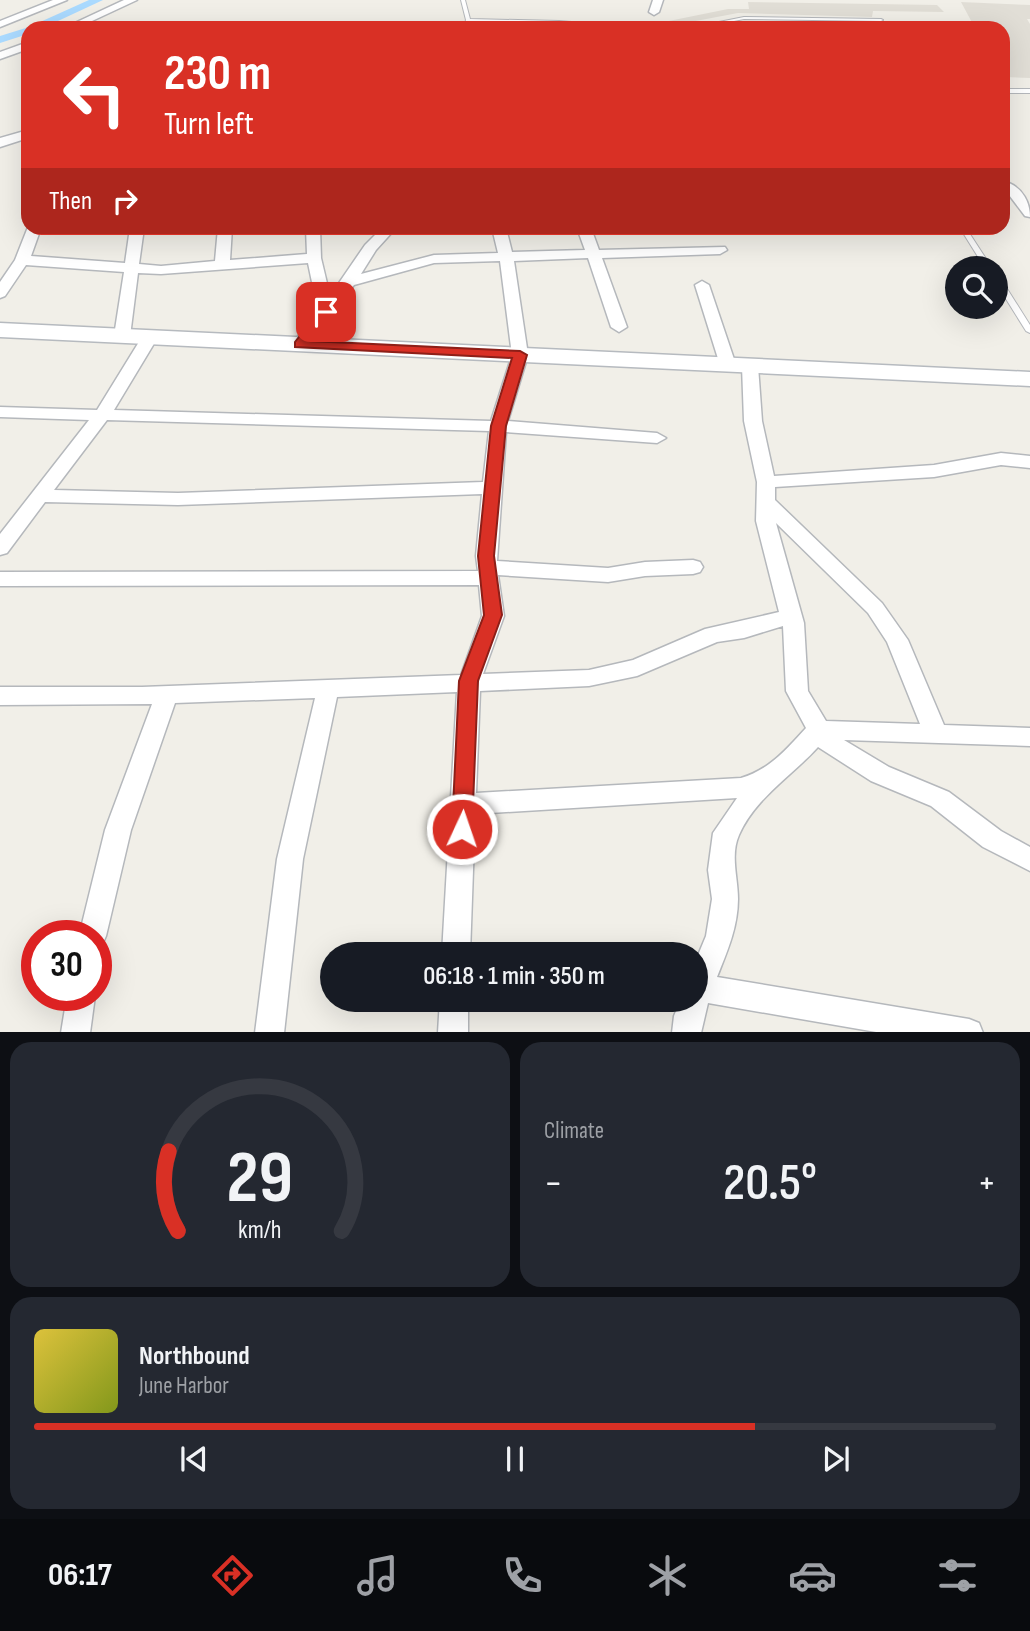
<!DOCTYPE html>
<html lang="en">
<head>
<meta charset="utf-8">
<style>
  body { margin:0; font-family:"Sofia Sans Condensed",sans-serif; background:#242831; color:#f1f3f6; height:100vh; display:flex; flex-direction:column; font-size:26px; white-space:nowrap }
  * { box-sizing:border-box; margin:0 }
  p { font-size:23px; color:#9ea1a6 }
  .icon { flex:none; width:38px; height:38px; fill:none; stroke:currentColor; stroke-width:2; stroke-linecap:round; stroke-linejoin:round }
  .map { position:relative; height:1032px; overflow:hidden }
  .details { display:flex; flex-direction:column; gap:10px; padding:10px; background:#0d0f14; flex:1 }
  .details>* { flex:none }
  .guide { position:absolute; left:21px; top:21px; width:989px; height:214px; border-radius:21px; box-shadow:0 7px 28px #0002; background:#d93025; color:#fff; overflow:hidden }
  .fabs { position:absolute; left:945px; top:256px; display:grid; gap:14px }
  .fabs a { display:grid; place-items:center; width:63px; height:63px; border-radius:50%; background:#171b24; box-shadow:0 7px 28px #0002; font-size:35px }
  .speed { position:absolute; left:21px; top:920px; display:flex; gap:14px; font-size:35px; font-weight:700; text-align:center }
  .speed>* { display:grid; place-content:center; width:91px; height:91px; border-radius:50%; background:#171b24; box-shadow:0 7px 28px #0002; line-height:1 }
  .speed .limit { border:10px solid #d22; background:#fff; color:#111 }
  .pin { position:absolute; display:grid; place-items:center; width:60px; height:60px; color:#fff; margin:-30px; border-radius:14px; box-shadow:0 4px 10px #0006 }
  .me { position:absolute; width:77px; margin:-38px; rotate:3deg; stroke-linejoin:round; filter:drop-shadow(0 0 5px #0008) }
  .turn { display:flex; align-items:center; gap:24px; height:147px; padding:0 28px; font-size:32px }
  .turn .icon { width:91px; height:91px; stroke-width:2.5 }
  .turn b { display:block; font-size:49px; line-height:60px }
  .then { display:flex; align-items:center; height:66px; padding:0 28px; background:#0003; gap:14px; font-size:26px }
  .big { font-size:52px; font-weight:600; line-height:1.1 }
  .details .widget { flex:1; display:flex; flex-direction:column; justify-content:center; gap:10px; min-width:0; padding:0 24px; border-radius:21px; background:#242831 }
  .details .dial { align-items:center; gap:0 }
  .dial svg { height:182px; overflow:visible; fill:none; stroke:#363941; stroke-width:7; stroke-linecap:round; text-anchor:middle }
  .dial text { fill:#f1f3f6; stroke:none }
  .song { display:flex; align-items:center; gap:21px }
  .cover { width:84px; height:84px; border-radius:10px; background:linear-gradient(135deg,hsl(50 70% 55%),hsl(70 70% 35%)) }
  .played { height:7px; border-radius:4px; background:linear-gradient(90deg,#d93025 75%,#363941 75%) }
  .keys { display:flex; justify-content:space-around; direction:ltr }
  .heat { display:flex; justify-content:space-between; align-items:center; font-size:38px; direction:ltr }
  .details .tiles { flex:1; display:grid; gap:10px; grid-template-columns:1fr 1fr }
  .widget:last-child { grid-column:span 2 }
  .trip { position:absolute; left:320px; top:942px; width:388px; height:70px; border-radius:35px; background:#171b24; box-shadow:0 7px 28px #0002; font-weight:600; line-height:70px; text-align:center }
  .tab-bar { display:flex; height:112px; justify-content:space-around; align-items:center; background:#090b0e; color:#9ea1a6 }
  .tab-bar .icon { width:49px; height:49px }
  .tab-bar .active { color:#d93025 }
  .tab-bar b { font-size:32px; color:#f1f3f6 }
  .map>svg:first-child { display:block }
  .education { fill:#e1ded6 }
  .lines { fill:none; stroke-linecap:round; stroke-linejoin:round }
  .canal { fill:#aadaff; fill-rule:evenodd }
  .lane-casing { stroke:#b5b8bc; stroke-width:2 }
  .street-casing { stroke:#b5b8bc; stroke-width:3 }
  .secondary-casing { stroke:#b6babf; stroke-width:3 }
  .lane { fill:#fff; fill-rule:evenodd }
  .street { fill:#fff; fill-rule:evenodd }
  .secondary { fill:#fff; fill-rule:evenodd }
  .route { fill:#d93025; stroke:#8d1f18; stroke-width:2 }
</style>
</head>
<body>
<div class="map">
<svg width="1030" height="1033" viewBox="0 0 1030 1033">
  <rect width="100%" height="100%" fill="#f1efe8"/>
  <path class="education" d="M748,2L937,5L944,12L873,11L872,17L738,13L664,27L659,23L728,9H749Z
    M961,2L1030,5V19H1027L1030,24V78L1003,77V28H975Z"/>
  <g class="lines">
    <path class="canal" d="M89,0H103L43,28H28V34L0,43V36L29,27Z"/>
    <defs>
      <path id="lane" d="M461,0H465L470,19L559,21L634,27L636,28H615L559,23L470,22L467,28H463L466,20Z
        M744,17L881,19L883,20L881,21L744,19L699,28H689Z
        M1003,89H1030V93H1003Z
        M960,228H966L992,268H985Z
        M996,276H999L1030,325V333L1026,331L996,283Z"/>
      <path id="street" d="M53,0H67L0,27V21Z
        M124,0H137L77,28H64Z
        M653,0H663L659,12L654,15L649,12Z
        M28,42V49L0,59V52Z
        M28,130V138L0,147V138Z
        M1009,183C1023,189 1030,203 1030,217L1025,216L1003,187Z
        M28,227L41,228L31,256L125,263L130,228H144L139,264L161,266L215,261L218,228H232L230,260L307,254L306,228H320L321,258L330,296L365,245L382,228H396L376,250L361,274L434,255L498,253L492,228H506L512,252L585,250L577,228H591L599,250L725,247L727,250L720,254L602,258L627,327L619,332L611,327L588,258L514,261L528,355L508,421L657,433L666,438L657,443L506,432L497,561L608,568L645,562L693,560L700,562L703,567L700,572L693,574L645,576L608,582L498,575L504,616L483,674L589,670L633,660L705,629L779,612L756,521L757,482L744,421L742,366L744,363L750,361L758,366L762,421L774,476L934,465L1001,453L1030,456V468L1001,465L934,477L775,487V500L882,603L908,640L944,725L1030,728V746L844,740L889,767L949,792L1001,831L1030,847V871L983,847L931,806L871,781L818,747C792,776 755,798 739,835C730,855 738,878 738,899C738,927 727,952 717,977L969,1019L979,1023L983,1033H882L708,1003L701,1033H672L674,1016L681,999H696V960L706,936L712,899L708,870L713,833L737,798L475,814L470,954H442L457,692L337,697L303,859L284,1033H255L277,859L315,698L175,703L131,830L106,936L102,945L96,947V936H79L105,830L152,704L0,705V687H142L461,675L482,616L479,585L0,586V572L478,571L476,556L482,494L178,505L45,502L7,553L0,555V534L89,420L0,417V407L97,410L142,337L150,332L158,337L114,410L491,421L512,355L500,261L434,263L354,285L306,347L300,349L292,344L318,311L308,263L161,274L138,273L130,336L122,341L114,336L124,272L26,265L5,296L0,298V282L15,260ZM107,420L489,431L483,482L178,493L54,490ZM776,523L868,613L887,642L920,724L826,721L808,691L804,623ZM783,626L786,691L806,728C786,750 770,769 741,778L476,793L480,691L589,686L637,676L717,642L744,638Z
        M702,281L709,285L736,365L734,368H722L720,365L695,285Z
        M67,996H95L90,1033H61Z
        M440,999H468V1033H438Z"/>
      <path id="secondary" d="M0,323L1030,372V386L0,337Z"/>
    </defs>
    <use href="#lane" class="lane-casing"/>
    <use href="#street" class="street-casing"/>
    <use href="#secondary" class="secondary-casing"/>
    <use href="#lane" class="lane"/>
    <use href="#street" class="street"/>
    <use href="#secondary" class="secondary"/>
  </g>
  <path class="route" d="M326,308L332,312L310,341L520,351L527,355L506,426L494,556L502,615L478,681L472,829L469,835L462,838L455,835L452,829L459,681L484,615L478,556L491,426L512,358L295,347V342L321,309Z"/>
</svg>
<div class="fabs">
<a><svg class="icon" aria-label="search" viewBox="0 0 24 24"><circle cx="10" cy="10" r="6"/><path d="M15 15l6 6"/></svg></a>
</div>
<div class="speed"><div class="limit">30</div></div>
<div class="pin" style="left:326px;top:312px;background:#d93025"><svg class="icon" aria-label="arrive" viewBox="0 0 24 24"><path d="M6 21V4h12l-3 4 3 4H6"/></svg></div>
<svg class="me" style="left:462px;top:829px" viewBox="-20 -20 40 40"><circle r="17" fill="#d93025" stroke="#fff" stroke-width="3"/><path d="M0-11L8 9 0 5-8 9z" fill="#fff"/></svg>
<div class="trip">06:18 · 1 min · 350 m</div>
<div class="guide">
<div class="turn"><svg class="icon" aria-label="left" viewBox="0 0 24 24"><path d="M17 20v-9H6M10 6l-5 5 5 5"/></svg><div><b>230 m</b>Turn left</div></div>
<div class="then">Then<svg class="icon" aria-label="right" viewBox="0 0 24 24"><path d="M7 20v-9h11M14 6l5 5-5 5"/></svg></div>
</div>
</div>
<section class="details">
<div class="tiles">
<div class="widget dial"><svg viewBox="0 0 100 80">
<path d="M14 69A42 42 0 1 1 86 69"/>
<path d="M14 69A42 42 0 0 1 10 34" stroke="#d93025"/>
<text x="50" y="56" font-size="32" font-weight="700">29</text>
<text x="50" y="72" font-size="11">km/h</text>
</svg></div>
<div class="widget"><p>Climate</p>
<div class="heat"><a>−</a><b class="big">20.5°</b><a>+</a></div>
</div>
<div class="widget">
<div class="song"><i class="cover"></i><div><b>Northbound</b><p>June Harbor</p></div></div>
<div class="played"></div>
<div class="keys"><svg class="icon" aria-label="previous" viewBox="0 0 24 24"><path d="M18 5L8 12l10 7zM5 5v14"/></svg><svg class="icon" aria-label="pause" viewBox="0 0 24 24"><path d="M8 5v14M16 5v14"/></svg><svg class="icon" aria-label="next" viewBox="0 0 24 24"><path d="M6 5l10 7-10 7zM19 5v14"/></svg></div>
</div>
</div>
</section>
<nav class="tab-bar">
<b>06:17</b>
<svg class="icon active" aria-label="directions" viewBox="0 0 24 24"><path d="M12 3l9 9-9 9-9-9zM9 14v-3h6M13 9l2 2-2 2"/></svg>
<svg class="icon" aria-label="music" viewBox="0 0 24 24"><path d="M9 18V5l10-2v13"/><circle cx="6" cy="18" r="3"/><circle cx="16" cy="16" r="3"/></svg>
<svg class="icon" aria-label="phone" viewBox="0 0 24 24"><path d="M5 4h4l2 5-3 2q2 4 5 5l2-3 5 2v4C11 20 4 13 5 4z"/></svg>
<svg class="icon" aria-label="climate" viewBox="0 0 24 24"><path d="M12 3v18M4 7l16 10M4 17L20 7"/></svg>
<svg class="icon" aria-label="car" viewBox="0 0 24 24"><path d="M5 17H2v-5l4-1 3-4h7l3 4 3 1v5h-3M9 17h6M6 11h13"/><circle cx="7" cy="17" r="2"/><circle cx="17" cy="17" r="2"/></svg>
<svg class="icon" aria-label="filters" viewBox="0 0 24 24"><path d="M4 7h16M4 17h16"/><circle cx="9" cy="7" r="2"/><circle cx="15" cy="17" r="2"/></svg>
</nav>
</body>
</html>
